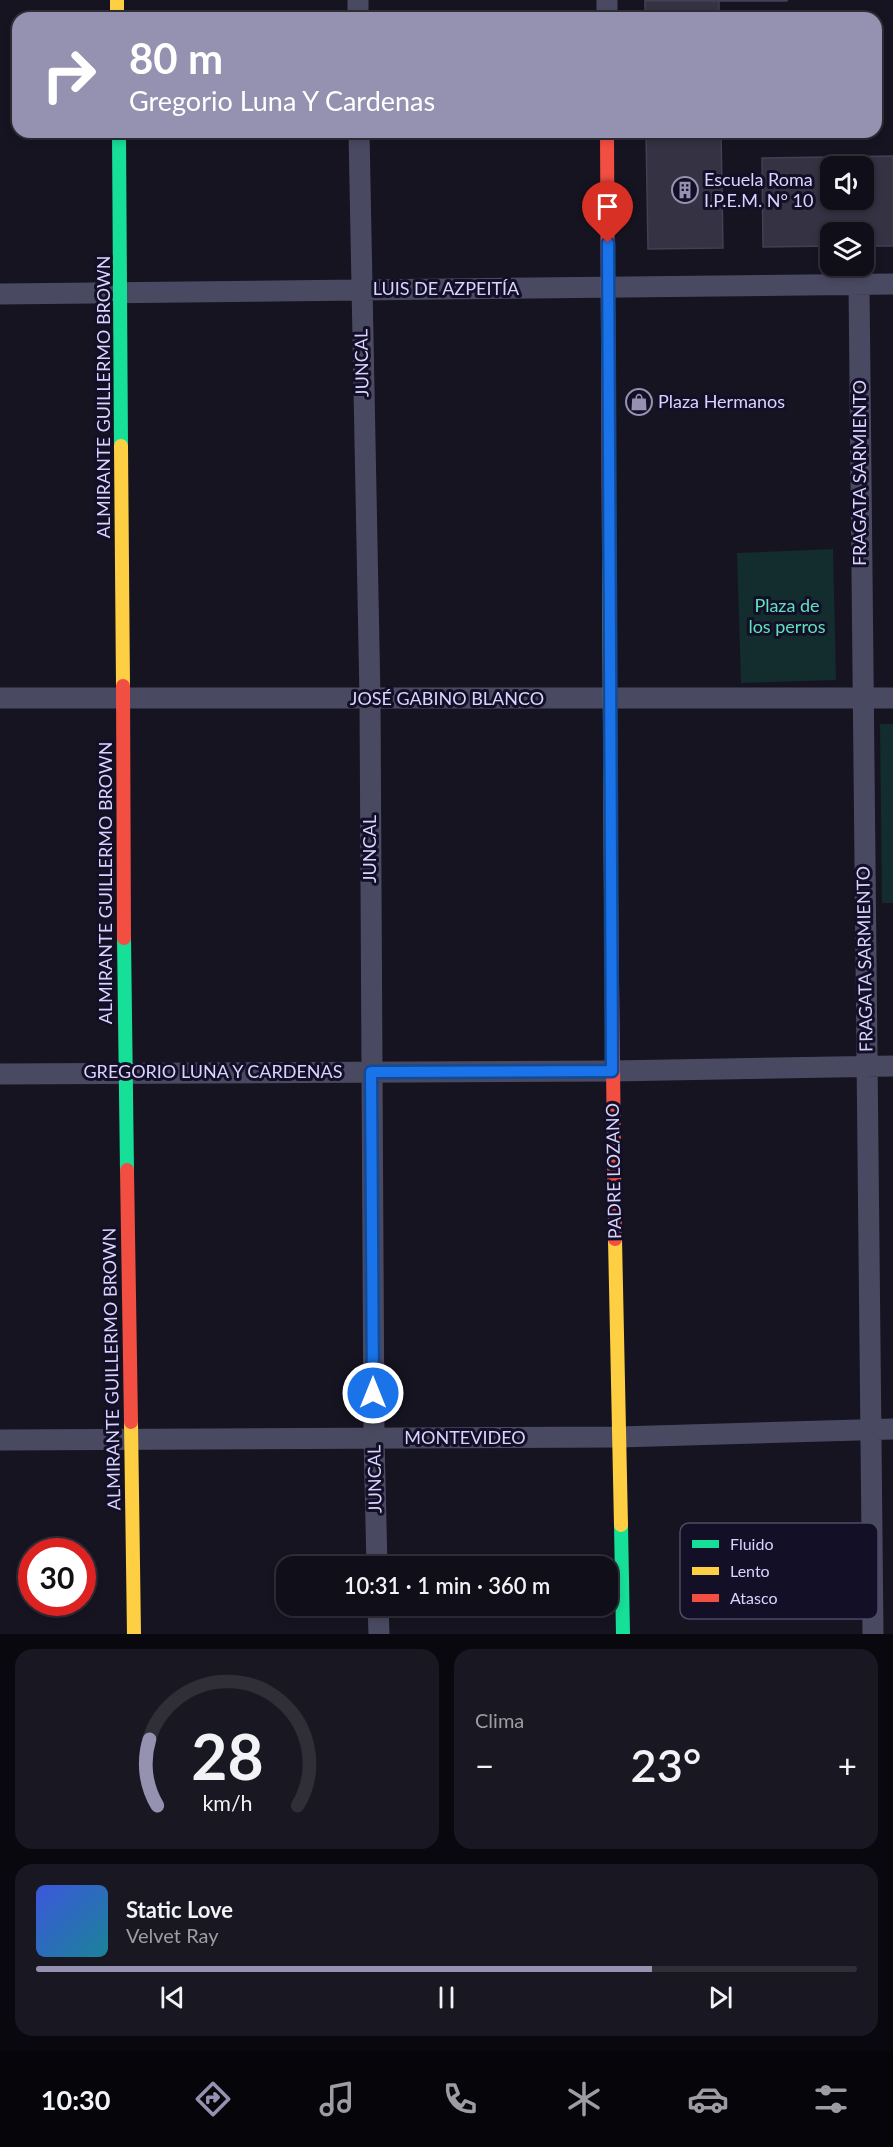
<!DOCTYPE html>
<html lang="es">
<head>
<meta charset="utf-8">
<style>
  body { margin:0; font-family:Lato,sans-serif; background:#191822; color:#f1f3f6; height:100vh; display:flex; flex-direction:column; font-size:22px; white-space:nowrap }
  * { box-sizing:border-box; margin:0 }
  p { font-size:20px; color:#9c9ca2 }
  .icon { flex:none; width:33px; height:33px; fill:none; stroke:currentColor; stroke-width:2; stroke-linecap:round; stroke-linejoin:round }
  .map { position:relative; height:1634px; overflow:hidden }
  .side { display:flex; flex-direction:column; gap:15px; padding:15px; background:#09080e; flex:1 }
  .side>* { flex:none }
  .banner { position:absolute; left:12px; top:12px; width:870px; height:126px; border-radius:18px; box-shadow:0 3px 9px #0003,0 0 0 2px #302f38; background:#9591b1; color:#fff; overflow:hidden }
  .buttons { position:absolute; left:820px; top:156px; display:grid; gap:12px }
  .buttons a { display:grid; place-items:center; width:54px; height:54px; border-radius:12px; background:#100f19; box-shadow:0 3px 9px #0003,0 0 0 2px #302f38; font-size:30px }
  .speed { position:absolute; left:18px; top:1538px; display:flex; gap:12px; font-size:30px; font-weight:700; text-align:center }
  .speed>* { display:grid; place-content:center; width:78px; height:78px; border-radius:50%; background:#100f19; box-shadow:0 3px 9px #0003,0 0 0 2px #302f38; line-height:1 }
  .speed .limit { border:9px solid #d22; background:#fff; color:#111 }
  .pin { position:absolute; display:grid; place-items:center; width:51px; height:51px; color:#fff; margin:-62px -26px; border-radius:50% 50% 50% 0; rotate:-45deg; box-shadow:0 0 6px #0007 }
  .pin .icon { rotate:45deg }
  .me { position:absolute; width:66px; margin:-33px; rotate:0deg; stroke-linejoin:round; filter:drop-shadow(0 0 4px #0008) }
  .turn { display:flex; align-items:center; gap:21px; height:126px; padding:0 18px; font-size:27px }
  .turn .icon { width:78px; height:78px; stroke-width:2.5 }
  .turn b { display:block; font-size:42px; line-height:51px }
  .big { font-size:45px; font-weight:600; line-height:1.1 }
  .side .card { flex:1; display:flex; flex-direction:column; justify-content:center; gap:9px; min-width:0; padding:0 21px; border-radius:18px; background:#191822 }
  .side .dial { align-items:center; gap:0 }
  .dial svg { height:156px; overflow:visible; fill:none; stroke:#302f38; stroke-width:7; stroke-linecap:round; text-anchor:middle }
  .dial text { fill:#f1f3f6; stroke:none }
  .song { display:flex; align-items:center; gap:18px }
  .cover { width:72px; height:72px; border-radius:9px; background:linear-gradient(135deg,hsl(230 70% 55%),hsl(190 70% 35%)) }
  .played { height:6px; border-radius:3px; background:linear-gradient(90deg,#9591b1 75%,#302f38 75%) }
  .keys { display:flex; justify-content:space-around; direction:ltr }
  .heat { display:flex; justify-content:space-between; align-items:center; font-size:33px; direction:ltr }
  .side .tiles { flex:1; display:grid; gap:15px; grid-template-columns:1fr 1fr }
  .card:last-child { grid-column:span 2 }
  .trip { position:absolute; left:276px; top:1556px; width:342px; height:60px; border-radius:18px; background:#100f19; box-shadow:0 3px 9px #0003,0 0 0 2px #302f38; font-weight:600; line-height:60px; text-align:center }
  .tabs { display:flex; height:96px; justify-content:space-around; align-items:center; background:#06060a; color:#9c9ca2 }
  .tabs .icon { width:42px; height:42px }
  .tabs .active { color:#9591b1 }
  .tabs b { font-size:27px; color:#f1f3f6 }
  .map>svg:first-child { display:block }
  .green { fill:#132c2d }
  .building { fill:#343243; stroke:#433f54; stroke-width:1.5; fill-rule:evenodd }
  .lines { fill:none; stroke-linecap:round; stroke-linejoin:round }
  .street { stroke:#4a4962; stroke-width:21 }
  .fast { stroke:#16e098; stroke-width:14 }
  .slow { stroke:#ffcf43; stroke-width:14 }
  .jam { stroke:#f24e42; stroke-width:14 }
  .route-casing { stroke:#114b97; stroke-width:15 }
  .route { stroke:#1a73e8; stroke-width:10 }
  .labels { text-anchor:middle; stroke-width:6; stroke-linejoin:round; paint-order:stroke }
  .poi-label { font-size:18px; fill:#d9d4ff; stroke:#130f26; text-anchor:start }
  .street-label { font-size:18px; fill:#d9d4ff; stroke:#130f26 }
  .park-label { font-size:18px; fill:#5fe0c0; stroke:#130f26 }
  .key { fill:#130f26; stroke:#4e4a67; stroke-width:1.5 }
  .key-label { font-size:16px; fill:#d9d4ff }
</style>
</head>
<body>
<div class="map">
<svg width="893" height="1634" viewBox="0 0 893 1634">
  <rect width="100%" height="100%" fill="#161421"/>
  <path class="green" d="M833,549L836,680L741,683L737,553Z
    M880,724H893V903H882Z"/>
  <path class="building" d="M645,0H787V1H645Z
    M645,1H719V18H645Z
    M646,132H721L723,248L648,249Z
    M893,156V246H864V232H831V246L763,247L762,158ZM831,166H864V200H831Z"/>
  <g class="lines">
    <path class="street" d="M358,0V18
      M607,0V18
      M359,132L370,698L374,1438L377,1566
      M859,284L873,1634
      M0,294L893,284
      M0,698H893
      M0,1074L612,1071L893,1066
      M0,1440L619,1437L893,1429
      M378,1605L379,1634"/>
    <path class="fast" d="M119,132L121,446
      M124,938L127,1170
      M621,1525L623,1634"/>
    <path class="slow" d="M117,0V18
      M121,446L123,686
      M609,554L611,893
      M615,1239L621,1525
      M131,1422L134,1634"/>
    <path class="jam" d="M607,132L609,554
      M123,686L124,938
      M611,893L615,1239
      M127,1170L131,1422"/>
  </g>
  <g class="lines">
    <defs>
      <path id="route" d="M373,1393L371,1072L612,1071L608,243"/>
    </defs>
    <use href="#route" class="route-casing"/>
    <use href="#route" class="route"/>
  </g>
  <defs>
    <symbol id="building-ring" viewBox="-11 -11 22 22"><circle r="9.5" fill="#130f26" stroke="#9591b1" stroke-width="1.5"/><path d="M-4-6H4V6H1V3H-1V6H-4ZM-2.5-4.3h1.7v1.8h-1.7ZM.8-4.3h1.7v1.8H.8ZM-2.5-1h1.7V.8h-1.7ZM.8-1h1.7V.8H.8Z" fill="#9591b1"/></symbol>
    <symbol id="shop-ring" viewBox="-11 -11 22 22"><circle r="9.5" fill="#130f26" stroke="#9591b1" stroke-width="1.5"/><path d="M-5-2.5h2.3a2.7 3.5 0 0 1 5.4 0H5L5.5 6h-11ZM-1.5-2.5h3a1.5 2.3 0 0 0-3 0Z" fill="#9591b1"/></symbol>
  </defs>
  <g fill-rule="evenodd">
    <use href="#building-ring" x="670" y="175" width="30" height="30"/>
    <use href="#shop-ring" x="624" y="387" width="30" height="30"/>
  </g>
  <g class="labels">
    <g class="poi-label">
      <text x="704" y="186">Escuela Roma<tspan x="704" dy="21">I.P.E.M. N° 10</tspan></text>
      <text x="658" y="408">Plaza Hermanos</text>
    </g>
    <g class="street-label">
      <text x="446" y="295">LUIS DE AZPEITÍA</text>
      <text transform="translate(362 363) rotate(-91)" y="6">JUNCAL</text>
      <text transform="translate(104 397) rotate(-90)" y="6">ALMIRANTE GUILLERMO BROWN</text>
      <text transform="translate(860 473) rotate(-90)" y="6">FRAGATA SARMIENTO</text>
      <text x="447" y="705">JOSÉ GABINO BLANCO</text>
      <text transform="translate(370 849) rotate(-90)" y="6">JUNCAL</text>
      <text transform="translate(106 883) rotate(-90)" y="6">ALMIRANTE GUILLERMO BROWN</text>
      <text transform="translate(865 959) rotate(-91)" y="6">FRAGATA SARMIENTO</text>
      <text x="213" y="1078">GREGORIO LUNA Y CARDENAS</text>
      <text transform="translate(614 1171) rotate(-91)" y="6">PADRE LOZANO</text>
      <text transform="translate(112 1369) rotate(-91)" y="6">ALMIRANTE GUILLERMO BROWN</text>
      <text x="465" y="1444">MONTEVIDEO</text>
      <text transform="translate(375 1479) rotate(-91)" y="6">JUNCAL</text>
    </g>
    <g class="park-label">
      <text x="787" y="612">Plaza de<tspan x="787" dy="21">los perros</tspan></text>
    </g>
  </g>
  <rect x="680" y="1523" width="198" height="96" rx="9" class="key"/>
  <rect x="692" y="1540" width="27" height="8" fill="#16e098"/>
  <rect x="692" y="1567" width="27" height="8" fill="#ffcf43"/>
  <rect x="692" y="1594" width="27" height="8" fill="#f24e42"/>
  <g class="key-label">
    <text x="730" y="1550">Fluido</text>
    <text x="730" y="1577">Lento</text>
    <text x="730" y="1604">Atasco</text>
  </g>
</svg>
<div class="buttons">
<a><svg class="icon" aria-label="sound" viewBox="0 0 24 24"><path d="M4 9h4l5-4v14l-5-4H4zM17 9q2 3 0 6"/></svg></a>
<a><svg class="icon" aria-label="layers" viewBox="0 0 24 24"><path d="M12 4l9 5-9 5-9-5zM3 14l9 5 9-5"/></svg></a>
</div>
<div class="speed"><div class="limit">30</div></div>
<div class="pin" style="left:608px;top:243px;background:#d93025"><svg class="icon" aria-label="arrive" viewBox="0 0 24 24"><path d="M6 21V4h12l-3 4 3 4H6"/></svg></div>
<svg class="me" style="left:373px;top:1393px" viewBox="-20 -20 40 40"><circle r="17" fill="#1a73e8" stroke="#fff" stroke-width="3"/><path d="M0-11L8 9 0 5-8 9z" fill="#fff"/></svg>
<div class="trip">10:31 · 1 min · 360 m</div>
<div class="banner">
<div class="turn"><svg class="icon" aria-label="right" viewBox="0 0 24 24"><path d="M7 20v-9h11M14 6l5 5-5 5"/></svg><div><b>80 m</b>Gregorio Luna Y Cardenas</div></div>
</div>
</div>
<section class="side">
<div class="tiles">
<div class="card dial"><svg viewBox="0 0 100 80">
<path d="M14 69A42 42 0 1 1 86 69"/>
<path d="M14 69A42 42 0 0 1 10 35" stroke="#9591b1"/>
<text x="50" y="56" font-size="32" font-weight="700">28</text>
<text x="50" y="72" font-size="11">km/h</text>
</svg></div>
<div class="card"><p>Clima</p>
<div class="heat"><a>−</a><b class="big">23°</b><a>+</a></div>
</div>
<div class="card">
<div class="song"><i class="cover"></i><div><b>Static Love</b><p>Velvet Ray</p></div></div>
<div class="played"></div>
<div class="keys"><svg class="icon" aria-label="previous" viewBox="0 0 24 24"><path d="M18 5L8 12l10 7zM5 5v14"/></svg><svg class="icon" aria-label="pause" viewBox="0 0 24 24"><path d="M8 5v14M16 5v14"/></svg><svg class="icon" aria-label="next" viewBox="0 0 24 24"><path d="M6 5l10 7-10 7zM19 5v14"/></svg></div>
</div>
</div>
</section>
<nav class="tabs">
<b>10:30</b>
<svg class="icon active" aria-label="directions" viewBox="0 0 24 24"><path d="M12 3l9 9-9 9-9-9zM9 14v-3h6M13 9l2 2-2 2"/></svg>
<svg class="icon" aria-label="music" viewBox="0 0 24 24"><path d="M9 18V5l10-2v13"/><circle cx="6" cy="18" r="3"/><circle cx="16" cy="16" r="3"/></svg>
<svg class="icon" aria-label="phone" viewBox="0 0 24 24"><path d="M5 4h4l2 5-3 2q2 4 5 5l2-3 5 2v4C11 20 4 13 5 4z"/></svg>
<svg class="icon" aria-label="climate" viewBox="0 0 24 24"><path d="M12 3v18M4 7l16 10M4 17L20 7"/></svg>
<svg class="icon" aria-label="car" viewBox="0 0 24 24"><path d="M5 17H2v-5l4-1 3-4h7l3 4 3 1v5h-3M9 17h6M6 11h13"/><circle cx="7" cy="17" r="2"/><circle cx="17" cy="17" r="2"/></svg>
<svg class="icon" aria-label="filters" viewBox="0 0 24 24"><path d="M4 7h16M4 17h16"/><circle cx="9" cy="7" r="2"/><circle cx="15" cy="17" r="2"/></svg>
</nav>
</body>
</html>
